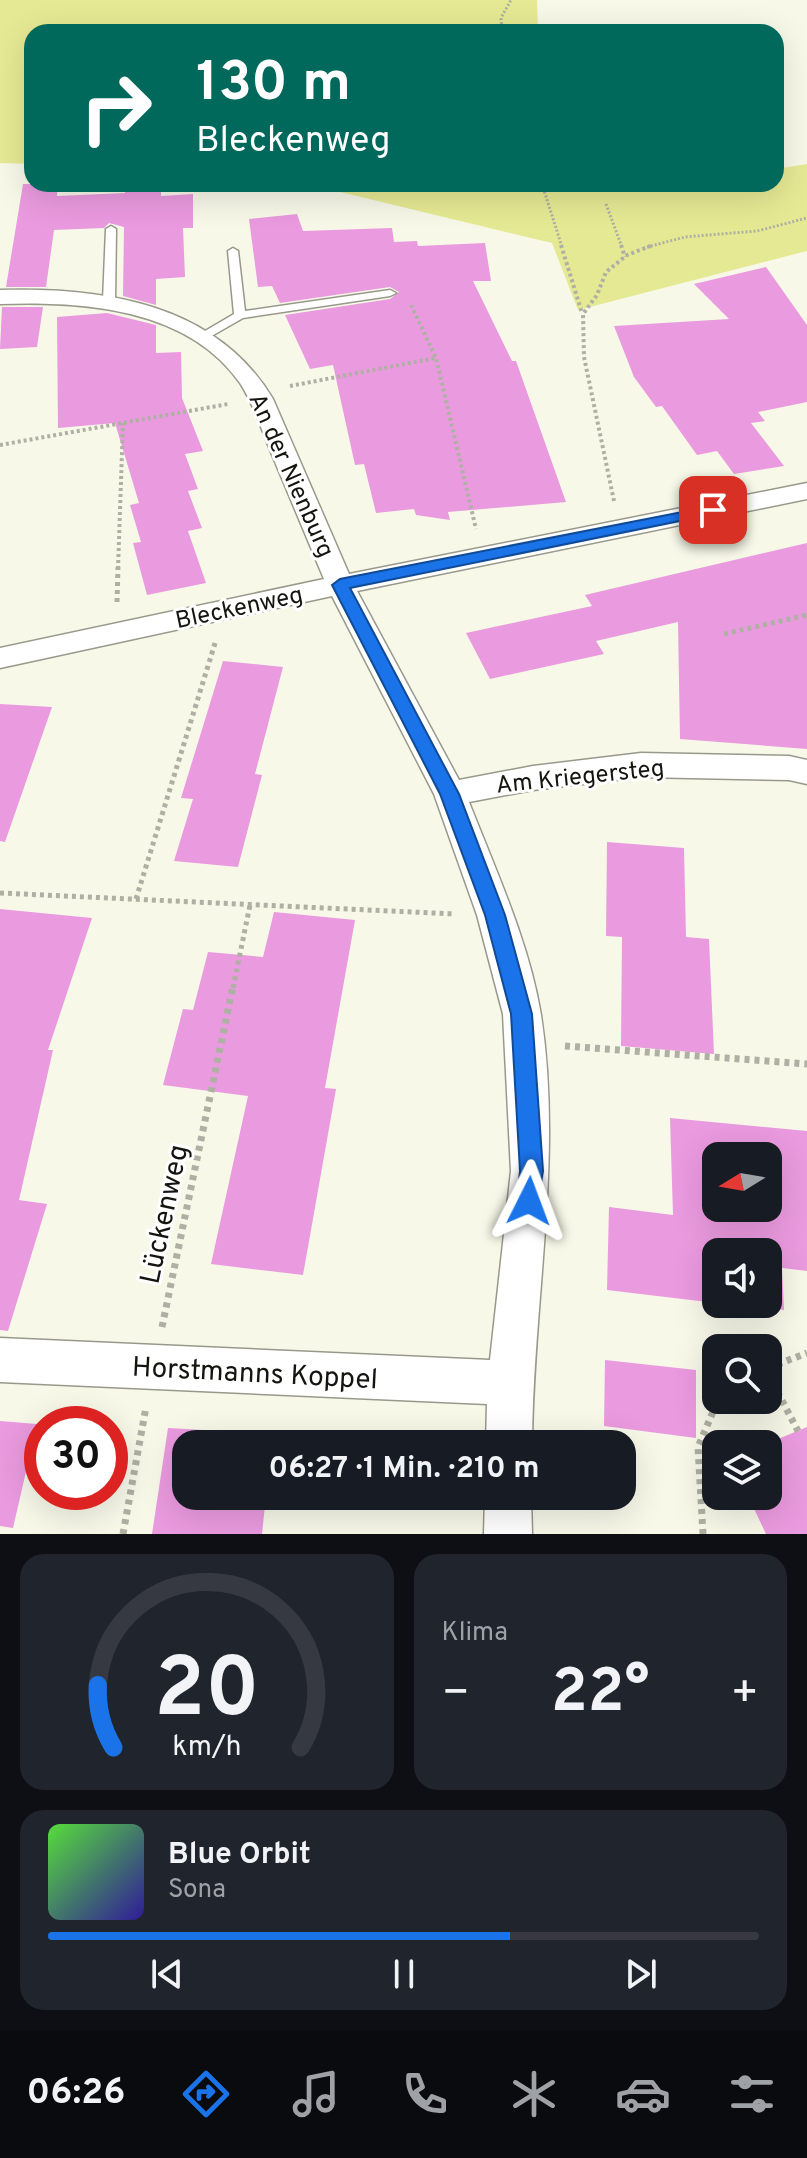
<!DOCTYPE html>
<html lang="de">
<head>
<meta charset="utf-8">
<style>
  body { margin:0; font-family:Overpass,sans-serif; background:#20242c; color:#f1f3f6; height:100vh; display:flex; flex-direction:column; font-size:30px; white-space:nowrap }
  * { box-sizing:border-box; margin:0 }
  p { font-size:26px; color:#9ea1a6 }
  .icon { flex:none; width:44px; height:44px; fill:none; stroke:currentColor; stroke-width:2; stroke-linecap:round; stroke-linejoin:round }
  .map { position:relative; height:1534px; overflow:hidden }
  .panel { display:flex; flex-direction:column; gap:20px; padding:20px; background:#0d0f14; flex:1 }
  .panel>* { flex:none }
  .guide { position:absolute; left:24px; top:24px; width:760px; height:168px; border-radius:24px; box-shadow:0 8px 32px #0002; background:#00695c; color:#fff; overflow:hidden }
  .needle { width:52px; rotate:259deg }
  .fabs { position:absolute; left:702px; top:1142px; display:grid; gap:16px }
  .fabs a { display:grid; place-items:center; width:80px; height:80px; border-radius:16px; background:#171b24; box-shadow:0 8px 32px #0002; font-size:40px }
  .speed { position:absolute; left:24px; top:1406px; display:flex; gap:16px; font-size:40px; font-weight:700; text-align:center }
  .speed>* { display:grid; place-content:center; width:104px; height:104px; border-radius:50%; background:#171b24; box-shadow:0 8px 32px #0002; line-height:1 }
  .speed .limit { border:12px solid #d22; background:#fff; color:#111 }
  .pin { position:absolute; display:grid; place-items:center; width:68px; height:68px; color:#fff; margin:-34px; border-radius:16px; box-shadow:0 4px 12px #0006 }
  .me { position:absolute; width:88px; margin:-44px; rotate:3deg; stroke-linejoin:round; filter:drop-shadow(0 0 6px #0008) }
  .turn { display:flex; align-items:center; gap:28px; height:168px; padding:0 40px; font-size:36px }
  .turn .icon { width:104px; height:104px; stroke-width:2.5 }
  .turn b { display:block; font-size:56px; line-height:68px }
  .big { font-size:60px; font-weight:700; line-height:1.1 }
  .panel .widget { flex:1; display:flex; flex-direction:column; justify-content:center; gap:12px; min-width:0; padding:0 28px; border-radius:24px; background:#20242c }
  .panel .dial { align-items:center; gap:0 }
  .dial svg { height:208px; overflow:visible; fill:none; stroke:#363941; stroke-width:7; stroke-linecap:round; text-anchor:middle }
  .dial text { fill:#f1f3f6; stroke:none }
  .song { display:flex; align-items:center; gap:24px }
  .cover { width:96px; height:96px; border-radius:12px; background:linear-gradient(135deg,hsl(110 70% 55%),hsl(250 70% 35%)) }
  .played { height:8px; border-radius:4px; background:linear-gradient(90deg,#1a73e8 65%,#363941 65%) }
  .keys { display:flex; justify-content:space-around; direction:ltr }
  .heat { display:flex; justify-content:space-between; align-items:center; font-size:44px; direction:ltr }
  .panel .tiles { flex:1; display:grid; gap:20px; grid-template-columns:1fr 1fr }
  .widget:last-child { grid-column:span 2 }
  .trip { position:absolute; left:172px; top:1430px; width:464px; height:80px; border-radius:24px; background:#171b24; box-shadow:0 8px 32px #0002; font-weight:700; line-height:80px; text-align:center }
  .tabs { display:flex; height:128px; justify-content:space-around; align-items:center; background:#090b0e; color:#9ea1a6 }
  .tabs .icon { width:56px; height:56px }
  .tabs .active { color:#1a73e8 }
  .tabs b { font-size:36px; color:#f1f3f6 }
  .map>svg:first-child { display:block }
  .green { fill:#e6e993 }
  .building { fill:#ea9adf; fill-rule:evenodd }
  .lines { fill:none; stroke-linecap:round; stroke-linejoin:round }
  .service-casing { stroke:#98998a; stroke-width:3 }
  .minor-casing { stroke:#98998a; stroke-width:3 }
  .path-far3 { stroke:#afb0a4; stroke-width:3; stroke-dasharray:2 2; stroke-linecap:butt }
  .path-far2 { stroke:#afb0a4; stroke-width:4; stroke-dasharray:3 3; stroke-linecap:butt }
  .path-far1 { stroke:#afb0a4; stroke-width:5; stroke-dasharray:4 4; stroke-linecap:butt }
  .path { stroke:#afb0a4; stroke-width:7; stroke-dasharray:5 5; stroke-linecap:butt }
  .service { fill:#fff; fill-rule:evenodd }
  .minor { fill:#fff; fill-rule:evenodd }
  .route { fill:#1a73e8; stroke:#114b97; stroke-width:2 }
  .labels { text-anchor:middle; stroke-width:6; stroke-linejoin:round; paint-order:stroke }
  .street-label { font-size:24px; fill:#151510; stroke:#fff }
  .near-street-label { font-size:28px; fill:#151510; stroke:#fff }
</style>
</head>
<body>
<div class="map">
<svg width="807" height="1534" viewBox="0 0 807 1534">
  <rect width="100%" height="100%" fill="#f7f8e8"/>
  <path class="green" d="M0,0H537L538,32H32V164L0,163Z
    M807,164V251L578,310L552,243L307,184H776V169Z"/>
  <path class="building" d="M23,184H58L57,196L125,193V189L161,187V196L193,194V228H183L185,277L156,279V305L123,296L124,227L109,223L104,228L54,230L46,287H6Z
    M297,214L303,231L392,228L394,242L417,241L418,246L485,243L491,281H473L512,361H516L566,502L448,512L450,520L416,515L414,509L376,513L364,464L355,465L333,365L310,369L285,315L390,299L399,292L390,287L280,303L272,286L258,287L249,219Z
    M766,267L807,325V402L758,412L765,421L751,423L784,466L734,474L717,451L697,455L662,406L656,407L634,377L614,326L729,319L694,284Z
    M2,307H43L37,347L0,349Z
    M107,313L156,325V353L181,352L182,398L203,451L185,454L198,489L188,491L202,528L188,531L206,583L147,595L133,543L141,542L130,505L139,503L115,423L58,428L57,317Z
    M807,543V749L680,739L678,622L596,641L604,654L490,679L466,633L592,606L585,595Z
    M223,661L283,667L255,774L262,775L238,867L174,861L193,799L181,798Z
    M0,704L52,707L5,842L0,841Z
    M607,842L684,848L686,937L709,939L714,1054L621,1046L622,937L606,936Z
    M0,909L92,918L48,1050H53L19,1200L47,1204L8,1331L0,1330Z
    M274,912L355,920L325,1088L336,1089L303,1275L211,1264L248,1096L163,1085L183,1009L193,1010L208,952L263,957Z
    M670,1118L807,1131V1271L782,1268L784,1310L729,1304H768V1252H716V1303L607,1290L609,1207L673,1215ZM716,1156H768V1208H716Z
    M605,1360L696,1370V1438L604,1426Z
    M0,1421L37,1424L13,1528L0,1526Z
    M807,1427V1534H766L748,1496H768L766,1444Z
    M168,1428L272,1434L271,1444H186V1496H266L262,1534H152Z"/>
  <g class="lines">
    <defs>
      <path id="service" d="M111,226L116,229L115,301L109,304L103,301L106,229Z
        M233,248L238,251L245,311L390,290L396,293L390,296L243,318L208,338H200V334L234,314L228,251Z"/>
      <path id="minor" d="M0,290C103,287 216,303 273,399L349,574L807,483V499L357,591L459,780L533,766L641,753L789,756L807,760V784L789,780L641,777L533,790L469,802C496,871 529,942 541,1015C563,1158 533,1301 532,1444H486L487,1404L0,1382V1338L490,1360L511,1171L503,1014L477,915L434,794L332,596L0,668V648L324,579C306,536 288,493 270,450C261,428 253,403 240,383C188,308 82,301 0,304Z
        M485,1496H531L532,1534H484Z"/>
    </defs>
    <use href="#service" class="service-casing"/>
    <use href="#minor" class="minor-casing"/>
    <path class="path-far3" d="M502,32L501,18L511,0
      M542,184L562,247
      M606,204L622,247
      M647,247L685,237L757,231L807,218"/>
    <path class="path-far2" d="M561,245L582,313
      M621,245L625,257
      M411,305L436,358L476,529
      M290,386L436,358
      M0,445L228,404
      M614,501L584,357L583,314L597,295L606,272L627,255L653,245
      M118,569L123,423"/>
    <path class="path-far1" d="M117,602L118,567
      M724,634L807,615
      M0,893L455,914
      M136,899L216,640
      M233,988L250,905"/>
    <path class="path" d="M565,1046L807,1064
      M162,1327L233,986
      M768,1368L807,1353
      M768,1374L798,1431
      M123,1534L146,1407
      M703,1534L698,1447L718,1400"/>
    <use href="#service" class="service"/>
    <use href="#minor" class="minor"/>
  </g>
  <path class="route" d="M713,506L721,510L719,513L350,588L459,794L505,915L532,1014L543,1171L537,1208L529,1212L520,1208L517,1201L520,1171L511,1014L485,915L440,794L332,585L340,579Z"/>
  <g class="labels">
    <g class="street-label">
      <text transform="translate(292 475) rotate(66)" y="8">An der Nienburg</text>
      <text transform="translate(239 607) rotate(-12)" y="8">Bleckenweg</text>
      <text transform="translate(580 776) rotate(-6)" y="8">Am Kriegersteg</text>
    </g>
    <g class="near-street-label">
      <text transform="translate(163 1214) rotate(-78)" y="10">Lückenweg</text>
      <text transform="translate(255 1372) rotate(3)" y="10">Horstmanns Koppel</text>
    </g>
  </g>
</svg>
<div class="fabs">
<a><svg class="needle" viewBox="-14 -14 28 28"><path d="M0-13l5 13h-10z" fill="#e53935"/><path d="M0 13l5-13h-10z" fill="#9ea1a6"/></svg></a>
<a><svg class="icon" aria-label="sound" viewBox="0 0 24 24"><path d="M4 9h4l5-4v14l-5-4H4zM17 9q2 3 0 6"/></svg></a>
<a><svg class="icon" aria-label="search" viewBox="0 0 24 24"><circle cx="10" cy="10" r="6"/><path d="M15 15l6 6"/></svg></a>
<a><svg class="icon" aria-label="layers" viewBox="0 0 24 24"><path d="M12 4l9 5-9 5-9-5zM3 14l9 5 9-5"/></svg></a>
</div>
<div class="speed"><div class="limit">30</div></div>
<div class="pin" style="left:713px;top:510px;background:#d93025"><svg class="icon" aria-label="arrive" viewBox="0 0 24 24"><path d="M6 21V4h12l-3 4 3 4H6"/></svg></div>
<svg class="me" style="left:529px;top:1201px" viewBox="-20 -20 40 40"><path d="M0-17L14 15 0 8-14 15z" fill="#1a73e8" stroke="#fff" stroke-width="4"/></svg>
<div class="trip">06:27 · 1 Min. · 210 m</div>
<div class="guide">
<div class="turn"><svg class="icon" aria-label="right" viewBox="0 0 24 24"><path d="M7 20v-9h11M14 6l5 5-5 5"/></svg><div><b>130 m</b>Bleckenweg</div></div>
</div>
</div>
<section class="panel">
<div class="tiles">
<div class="widget dial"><svg viewBox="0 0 100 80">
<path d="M14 69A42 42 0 1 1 86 69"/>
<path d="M14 69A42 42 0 0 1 8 45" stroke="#1a73e8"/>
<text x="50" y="56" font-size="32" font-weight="700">20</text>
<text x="50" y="72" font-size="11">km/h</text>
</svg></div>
<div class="widget"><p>Klima</p>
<div class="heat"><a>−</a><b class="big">22°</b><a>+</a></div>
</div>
<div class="widget">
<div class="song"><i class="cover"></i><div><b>Blue Orbit</b><p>Sona</p></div></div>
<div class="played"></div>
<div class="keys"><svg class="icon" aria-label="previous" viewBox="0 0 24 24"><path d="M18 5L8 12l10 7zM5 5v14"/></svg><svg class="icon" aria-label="pause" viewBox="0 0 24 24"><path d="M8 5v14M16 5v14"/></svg><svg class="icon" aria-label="next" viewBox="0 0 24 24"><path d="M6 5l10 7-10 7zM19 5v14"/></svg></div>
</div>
</div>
</section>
<nav class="tabs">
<b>06:26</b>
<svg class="icon active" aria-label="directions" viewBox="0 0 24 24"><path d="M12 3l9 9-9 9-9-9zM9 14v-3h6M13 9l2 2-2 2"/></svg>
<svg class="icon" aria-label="music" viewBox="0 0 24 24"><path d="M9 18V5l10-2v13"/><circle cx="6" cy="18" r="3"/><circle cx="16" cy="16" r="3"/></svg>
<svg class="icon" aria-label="phone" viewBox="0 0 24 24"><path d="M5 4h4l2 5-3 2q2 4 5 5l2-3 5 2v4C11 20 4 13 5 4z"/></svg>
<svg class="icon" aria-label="climate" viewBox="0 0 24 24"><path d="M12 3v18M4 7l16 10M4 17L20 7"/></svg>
<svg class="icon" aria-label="car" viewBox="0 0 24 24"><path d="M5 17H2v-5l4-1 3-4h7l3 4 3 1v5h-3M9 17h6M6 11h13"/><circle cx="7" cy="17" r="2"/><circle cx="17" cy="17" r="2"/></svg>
<svg class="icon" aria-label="filters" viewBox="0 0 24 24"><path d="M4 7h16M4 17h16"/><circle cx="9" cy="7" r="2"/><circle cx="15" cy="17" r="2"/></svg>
</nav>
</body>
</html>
